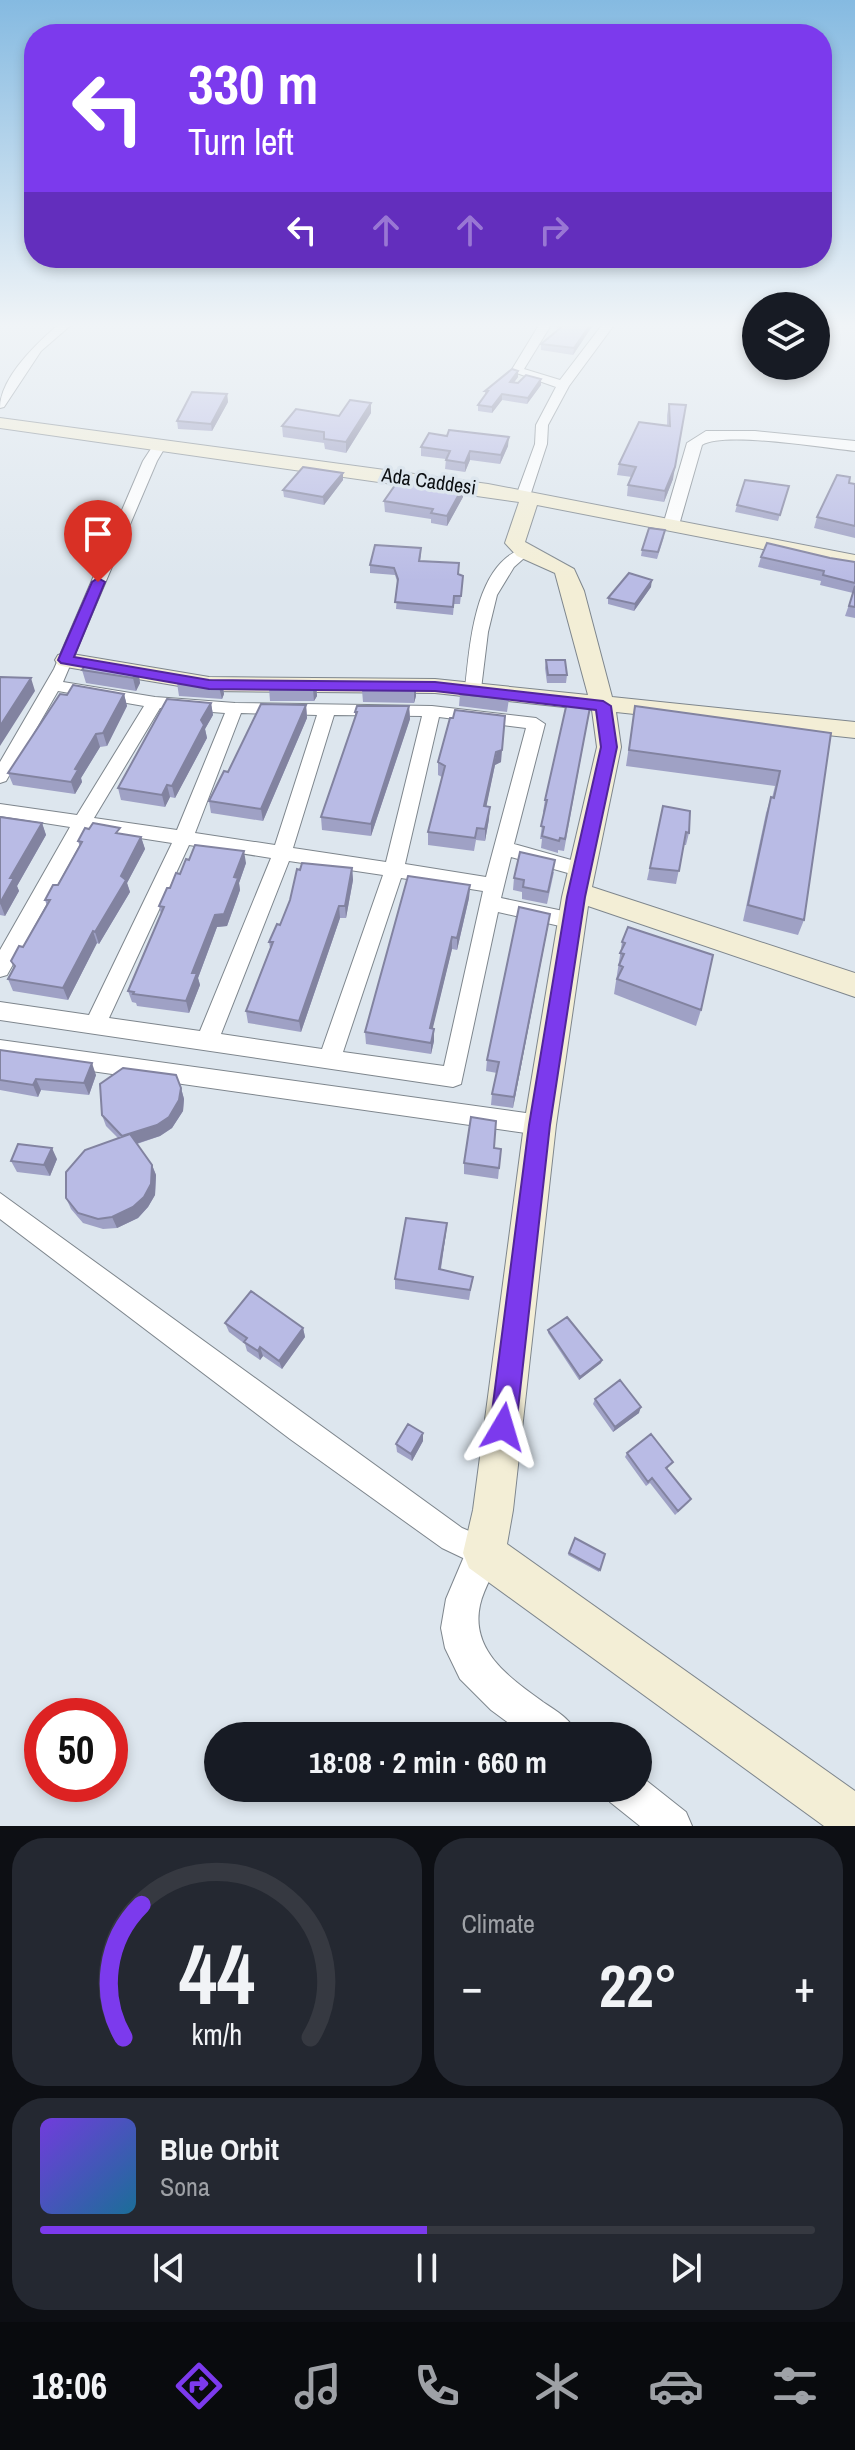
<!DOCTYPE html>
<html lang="en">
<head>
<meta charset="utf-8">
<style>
  body { margin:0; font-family:"Archivo Narrow",sans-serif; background:#242831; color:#f1f3f6; height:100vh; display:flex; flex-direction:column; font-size:30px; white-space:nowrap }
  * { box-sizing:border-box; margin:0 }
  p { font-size:26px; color:#9ea1a6 }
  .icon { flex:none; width:44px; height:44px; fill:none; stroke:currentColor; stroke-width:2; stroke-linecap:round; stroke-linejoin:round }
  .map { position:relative; height:1826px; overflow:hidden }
  .side { display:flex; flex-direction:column; gap:12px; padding:12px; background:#0d0f14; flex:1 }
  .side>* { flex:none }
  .banner { position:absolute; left:24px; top:24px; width:808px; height:244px; border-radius:32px; box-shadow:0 4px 12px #0003; background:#7c3aed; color:#fff; overflow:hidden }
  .buttons { position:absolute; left:742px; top:292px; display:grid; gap:16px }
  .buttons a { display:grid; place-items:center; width:88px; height:88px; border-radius:50%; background:#171b24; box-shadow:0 4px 12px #0003; font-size:40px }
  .speed { position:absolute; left:24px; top:1698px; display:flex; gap:16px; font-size:40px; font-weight:700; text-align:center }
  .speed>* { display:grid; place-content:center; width:104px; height:104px; border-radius:50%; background:#171b24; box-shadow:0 4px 12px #0003; line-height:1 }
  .speed .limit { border:12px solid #d22; background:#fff; color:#111 }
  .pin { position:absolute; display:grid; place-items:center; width:68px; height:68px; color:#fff; margin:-82px -34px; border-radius:50% 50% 50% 0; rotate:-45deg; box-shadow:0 0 8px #0007 }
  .pin .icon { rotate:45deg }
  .me { position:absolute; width:88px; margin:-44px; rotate:7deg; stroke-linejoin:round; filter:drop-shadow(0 0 6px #0008) }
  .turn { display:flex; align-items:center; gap:28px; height:168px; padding:0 32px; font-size:36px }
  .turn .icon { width:104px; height:104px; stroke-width:2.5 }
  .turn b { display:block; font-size:56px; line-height:68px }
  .lanes { display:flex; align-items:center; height:76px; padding:0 32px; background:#0003; justify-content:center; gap:40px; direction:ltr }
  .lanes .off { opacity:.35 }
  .big { font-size:60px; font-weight:800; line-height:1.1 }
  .side .widget { flex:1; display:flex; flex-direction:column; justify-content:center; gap:12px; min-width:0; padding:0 28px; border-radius:32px; background:#242831 }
  .side .dial { align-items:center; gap:0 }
  .dial svg { height:208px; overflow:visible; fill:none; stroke:#363941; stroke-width:7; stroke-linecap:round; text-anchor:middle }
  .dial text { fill:#f1f3f6; stroke:none }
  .song { display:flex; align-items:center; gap:24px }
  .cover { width:96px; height:96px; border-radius:12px; background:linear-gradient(135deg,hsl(260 70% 55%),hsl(200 70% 35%)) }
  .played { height:8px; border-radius:4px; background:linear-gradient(90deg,#7c3aed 50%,#363941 50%) }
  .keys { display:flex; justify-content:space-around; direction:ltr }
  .heat { display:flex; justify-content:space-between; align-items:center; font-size:44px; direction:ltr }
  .side .tiles { flex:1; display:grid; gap:12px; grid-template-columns:1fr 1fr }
  .widget:last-child { grid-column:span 2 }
  .trip { position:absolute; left:204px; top:1722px; width:448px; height:80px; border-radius:40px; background:#171b24; box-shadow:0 4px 12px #0003; font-weight:800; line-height:80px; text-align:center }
  .menu { display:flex; height:128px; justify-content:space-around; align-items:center; background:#090b0e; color:#9ea1a6 }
  .menu .icon { width:56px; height:56px }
  .menu .current { color:#7c3aed }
  .menu b { font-size:36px; color:#f1f3f6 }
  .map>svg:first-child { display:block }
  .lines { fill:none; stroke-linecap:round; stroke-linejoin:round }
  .minor-casing { stroke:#7e868d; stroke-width:2 }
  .tertiary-casing { stroke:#7e868d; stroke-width:2 }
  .secondary-casing { stroke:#7e868d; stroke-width:2 }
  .minor { fill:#fff; fill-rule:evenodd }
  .tertiary { fill:#fff; fill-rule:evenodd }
  .secondary { fill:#f3eed6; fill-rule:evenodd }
  .wall { fill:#9fa1c5 }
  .shaded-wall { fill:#8283a0 }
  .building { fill:#b9bbe5; stroke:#8283a0; stroke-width:2 }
  .route { fill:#7c3aed; stroke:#51269a; stroke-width:2 }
  .labels { text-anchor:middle; stroke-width:7; stroke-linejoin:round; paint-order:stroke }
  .far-street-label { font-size:20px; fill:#0c0f12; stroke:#dde6ee }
</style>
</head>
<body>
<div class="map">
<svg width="855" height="1826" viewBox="0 0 855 1826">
  <rect width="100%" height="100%" fill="#dde6ee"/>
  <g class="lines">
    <defs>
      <path id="minor" d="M58,325H71L41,351L4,407L0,408C0,378 37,343 58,325Z
        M539,325H551L524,369L560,380L602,325H614L569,386L548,425L547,444L530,496L523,500L516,496L535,444L536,425L556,387L511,371Z
        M161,440L167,444L157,461L63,682L155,697L235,703L432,706L536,718L545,724L514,844L589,865L592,870L582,877L511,857L501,898L573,913L580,916L583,921L580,926L573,929L498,912L461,1084L453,1087L0,1020V1002L89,1015L172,843L88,830L7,975L0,977V950L70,827L0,816V804L77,815L144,706L58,691L6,781L0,783V762L54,669L143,461L156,441ZM160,708L225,713L177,830L94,818ZM241,713L317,715L275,845L195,833ZM334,715L422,716L386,862L293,848ZM439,717L526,728L486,877L405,864ZM189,845L271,858L200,1031L109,1018ZM289,861L383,875L322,1049L221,1034ZM401,878L483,891L444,1066L343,1052Z
        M524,548L531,552L514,567L497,595L488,632L481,689L473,694L467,693L465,689C470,646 474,564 524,548Z
        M0,1040L540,1115L548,1118L552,1125L548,1132L540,1135L0,1058Z
        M0,1193L462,1528L495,1542L499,1553L495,1564L484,1568L442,1548L290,1439L0,1219Z"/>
      <path id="tertiary" d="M706,431H755L855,441V451C825,448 724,431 702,445L679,525L671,530L665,529L663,525L687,443Z
        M484,1535L497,1540L502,1553C496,1570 484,1587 480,1605C470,1651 510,1678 543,1702C558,1712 571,1719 578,1736H526L491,1710L460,1679L445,1648L441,1628L446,1599L471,1540Z
        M638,1774L686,1812L692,1826H640L610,1802L604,1788H638Z"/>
      <path id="secondary" d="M0,418L488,484L855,555V567L537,505L525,542L574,569L584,591L612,697L855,722V738L616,712L621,747L592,887L855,973V997L588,906L556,1125L513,1510L507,1544L855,1791V1826H824L469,1568L463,1553L473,1510L524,1125L562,897L597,747L592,710L435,693L209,691L66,667L58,665L55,660L58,655L66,653L209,677L435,679L588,695L555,573L517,556L505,543L519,502L0,428Z"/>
    </defs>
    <use href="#minor" class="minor-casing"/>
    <use href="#tertiary" class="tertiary-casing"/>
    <use href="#secondary" class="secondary-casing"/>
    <use href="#minor" class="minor"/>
    <use href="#tertiary" class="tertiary"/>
    <use href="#secondary" class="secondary"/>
  </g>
  <path class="wall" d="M554,325H593L573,355L541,350V344L560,328L553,327Z
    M518,377L514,382L541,385L527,404L502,400L492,413L478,411V405L485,395V391Z
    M227,394L228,402L212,431L178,429L177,421Z
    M669,404L673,479L664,502L627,496L628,485L632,477L617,475L619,464L667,425V415Z
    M371,413L346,453L325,449L324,443L283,437L282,426L339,416Z
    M447,436L508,446L500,464L470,460L465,472L445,469L446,459L421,456V447Z
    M343,473V480L324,505L284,497L283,490Z
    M849,483L855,484V538L814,528L817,517Z
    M789,486L778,521L735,512L737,505Z
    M463,487V497L447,526L431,523V519L385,512L384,501Z
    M664,537L657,559L641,556L642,550Z
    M421,555L420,561L463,576L460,604H454L453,615L396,609L398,584L395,575L370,573V565Z
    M761,557L830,558L855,562V618L845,616L853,593L820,585L821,581L758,567Z
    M651,587L634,611L608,604V598Z
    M546,660L567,675L566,683H547L545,668Z
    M82,670H138L140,683L136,691L86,683Z
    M222,682L224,694L222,699L179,696L177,683Z
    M316,683L317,696L314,701H270L269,688Z
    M416,683V696L414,703L363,702L362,690Z
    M510,692L507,712L459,706L460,694Z
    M124,694L127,706L107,746L100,747L81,778L82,782L75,794L13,785L8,773L67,695Z
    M591,702L564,851L558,850V853L541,848L542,839H540L544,812H543L545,800Z
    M211,703L213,715L205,729L207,738L175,798L170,797L165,807L121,800L118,788Z
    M306,705L307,718L263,821L211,813L209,801Z
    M409,706L410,719L371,836L322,830L321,817L355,719V712Z
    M635,706L831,733L804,920L798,935L743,921L766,813L771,797L772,798L775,786L626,766Z
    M438,762H501L495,765L486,806L489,819L485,841L476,840L474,851L428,845V832L442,777L438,775Z
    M663,806L689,833L686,845H684L676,884L647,880Z
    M0,817L42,823L46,835L17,886L19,891L5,916L0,915Z
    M122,834L141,837L145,849L127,883L130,892L99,944L97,943L68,1000L13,991L8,979L14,969L11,961L23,947L47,906L45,900L58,885L80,847L78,841Z
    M246,863L239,883L240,890L227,926L217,927L198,978L200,985L189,1013L137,1006L136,1003L132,1002L128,991L161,914L159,906L180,874Z
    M352,868L353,880L346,918H340L301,1032L248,1023L246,1011L270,948L269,942L280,925Z
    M554,872L547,904L522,899V892L513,890L514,878Z
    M470,885L469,898L457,950L452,949L432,1029L434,1041L431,1054L366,1044L365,1032Z
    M550,914L513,1108L491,1105L492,1094L497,1073L486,1071L487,1060Z
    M628,927L701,1010L696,1026L614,994L622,942Z
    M0,1050L96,1075L89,1095L41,1090L38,1097L0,1090Z
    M181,1088L184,1099L183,1111L172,1128L160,1136L137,1144L152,1165L156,1175L155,1195L148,1207L138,1218L117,1228L103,1229L83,1223L71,1209L66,1198L118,1138L106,1126L102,1115Z
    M494,1148L501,1149L498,1179L464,1174V1163Z
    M57,1159L50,1176L17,1172L11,1161Z
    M446,1233L441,1269L473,1277L469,1300L395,1289V1279Z
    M225,1323L303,1328L305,1337L282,1369L263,1356L260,1360L247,1351L245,1344L229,1332Z
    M548,1330L602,1360L601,1363L579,1380L548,1333Z
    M595,1399L639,1413L613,1432L593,1404Z
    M423,1441L412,1461L397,1452L396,1444Z
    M627,1453L673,1462L667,1469L691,1499L688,1503L675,1515L650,1483L646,1486L625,1457Z
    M575,1538L605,1554L599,1572L568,1555Z"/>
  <path class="shaded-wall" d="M590,325H593L573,355L574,348Z
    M518,371V377L510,388V382Z
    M541,379V385L527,404L528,398Z
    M227,394L228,402L212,431L211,424Z
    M502,394V400L492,413V407Z
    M371,403V413L346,453V442Z
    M686,405L673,479L664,502L665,491Z
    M509,437L508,446L500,464L501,455Z
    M470,451V460L465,472V463Z
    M343,473V480L324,505L323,497Z
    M463,487V497L447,526V516Z
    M652,580L651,587L634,611L635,604Z
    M138,670L140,683L136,691L133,678Z
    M31,678L35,691L0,746V726Z
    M222,682L224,694L222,699L219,687Z
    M316,683L317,696L314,701L313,689Z
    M416,683V696L414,703V690Z
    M124,694L127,706L107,746L103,733Z
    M211,703L213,715L205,729L207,738L175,798L172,786L201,720Z
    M306,705L307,718L263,821L261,809Z
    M409,706L410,719L371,836V824Z
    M505,716L501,762L495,765L484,818V806Z
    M96,734L100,747L81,778L82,782L75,794L71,782L75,769Z
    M167,785L170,797L165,807L162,795Z
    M490,807L489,819L485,841V829Z
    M42,823L46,835L17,886L19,891L5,916L0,903L10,878Z
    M141,837L145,849L127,883L130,892L99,944L95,932L121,876Z
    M244,851L246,863L239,883L240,890L227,926L217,927L198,978L200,985L189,1013L186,1001L192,973L215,915L234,877Z
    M352,868L353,880L346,918L345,906Z
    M470,885L469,898L457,950V938Z
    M339,906L340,918L301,1032L299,1021Z
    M550,914L548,926L513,1108L514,1097Z
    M93,931L97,943L68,1000L63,988Z
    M452,937V949L430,1040V1028Z
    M434,1029V1041L431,1054V1043Z
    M92,1063L96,1075L89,1095L84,1083Z
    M36,1079L41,1090L38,1097L33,1085Z
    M181,1088L184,1099L183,1111L172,1128L160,1136L126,1147L122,1136Z
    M52,1148L57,1159L50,1176L44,1165Z
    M152,1165L156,1175L155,1195L148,1207L138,1218L117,1228L112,1217Z
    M447,1223L446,1233L439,1279V1269Z
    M303,1328L305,1337L282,1369L279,1361Z
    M260,1347L263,1356L260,1360L258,1351Z
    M602,1360L601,1363L579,1380L580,1377Z
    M641,1407L639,1413L613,1432L615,1427Z
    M423,1433V1441L412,1461L411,1454Z"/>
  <path class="building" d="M564,325H590L574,348L541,344Z
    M512,369L518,371L510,382L518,383L526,375L541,379L528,398L502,394L492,407L478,405L488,391H485Z
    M192,392L227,394L211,424L177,421Z
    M350,400L371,403L346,442L324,439V432L282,426L296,409L339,416Z
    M669,404L686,405L675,467L665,491L628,485L636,467L619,464L639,422L670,426Z
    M449,430L509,437L501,455L470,451L465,463L446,460L450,451L421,447L429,433L447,436Z
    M303,467L343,473L323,497L283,490Z
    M837,475L850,477L849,483L855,484V526L817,517Z
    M400,478L463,487L447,516L431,513L433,509L384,501Z
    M745,480L789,486L780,515L737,505Z
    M649,528L665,530L658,552L642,550Z
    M767,543L830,558L855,562V583L823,575L824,571L761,557Z
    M375,545L421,548L419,561L459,563L458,574L463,576L461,596H454L453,607L395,602L398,579L394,568L370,565Z
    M629,573L652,580L635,604L608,598Z
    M855,586V607L849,606Z
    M546,660H565L567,675H548Z
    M88,662L138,670L133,678L82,670Z
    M0,677L31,678L0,726Z
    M180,677L222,682L219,687L177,683Z
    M271,683H316L313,689L269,688Z
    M365,683H416L414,690H362Z
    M73,685L124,694L103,733L96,734L75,769L78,770L71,782L8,773L60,694L67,695Z
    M462,686L510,692L508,699L460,694Z
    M568,698L591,702L565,839L560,838L559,841L542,836L544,827L541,826L547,800H545Z
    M167,699L211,703L201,720L204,725L172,786L167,785L162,795L118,788Z
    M261,704L306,705L261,809L209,801L224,771L228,772Z
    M357,706H409L371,824L321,817L357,712H355Z
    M635,706L831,733L804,920L748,905L771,797L774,798L780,771L629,750Z
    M455,710L505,716L502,750L496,752L484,806L490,807L485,829L477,828L475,838L428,832L445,766L438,762L450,718H453Z
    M663,806L690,811L689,833L686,832L679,871L650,868Z
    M0,817L42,823L10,878H14L0,903Z
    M93,823L120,828L116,833L141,837L121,876L126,880L95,932L93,931L63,988L8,979L15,966L11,961L19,946L23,947L50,900H45L53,885H58L82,842L78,841L85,828L89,829Z
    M195,845L244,851L234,877L238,878L224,914L215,915L192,973H197L186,1001L133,994L134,992L128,991L164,907L159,906L167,888H170L176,873L180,874L186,859L189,860Z
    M520,852L555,860L548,892L523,887L524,880L514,878Z
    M302,863L352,868L345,906H339L299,1021L246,1011L273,942H269L277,924L280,925L290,900L297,869L300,870Z
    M408,876L470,885L457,938L452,937L430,1028L434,1029L431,1043L365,1032Z
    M519,907L550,914L514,1097L492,1094L499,1062L487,1060Z
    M628,927L713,955L701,1010L617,979L623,967L619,965L624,954L620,953L625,943L622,942Z
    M0,1050L92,1063L84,1083L36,1079L33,1085L0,1080Z
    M123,1068L176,1075L181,1088L179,1100L169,1117L157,1125L122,1136L102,1115L100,1084Z
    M471,1117L496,1121L494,1148L501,1149L499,1168L464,1163Z
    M130,1134L152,1165L151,1184L144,1197L133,1207L112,1217L98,1219L78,1213L66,1198V1172L85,1150Z
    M18,1144L52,1148L44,1165L11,1161Z
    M406,1218L447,1223L439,1269L473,1277L470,1290L395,1279Z
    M251,1291L303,1328L279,1361L260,1347L258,1351L244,1342L247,1338L225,1323Z
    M567,1317L602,1360L580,1377L548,1330Z
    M620,1380L641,1407L615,1427L595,1399Z
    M408,1424L423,1433L411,1454L396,1444Z
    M651,1434L673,1462L666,1468L691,1499L678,1511L652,1478L648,1482L627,1453Z
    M575,1538L605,1554L600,1570L569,1553Z"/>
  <linearGradient id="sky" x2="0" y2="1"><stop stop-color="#85bae1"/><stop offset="0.56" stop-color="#f0f4f7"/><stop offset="1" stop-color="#f0f4f7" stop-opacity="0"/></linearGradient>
  <rect width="855" height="581" fill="url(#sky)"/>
  <path class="route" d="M98,578L105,582L74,657L209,680L435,682L603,701L611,706L617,747L585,897L550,1125L516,1427L512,1436L503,1440L494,1436L490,1427L529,1125L567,897L601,747L596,710L435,691L209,689L61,663L58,660L92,582Z"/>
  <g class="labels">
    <g class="far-street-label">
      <text transform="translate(429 481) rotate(8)" y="7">Ada Caddesi</text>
    </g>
  </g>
</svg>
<div class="buttons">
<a><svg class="icon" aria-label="layers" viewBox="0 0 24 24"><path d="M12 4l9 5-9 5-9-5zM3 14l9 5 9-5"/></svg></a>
</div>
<div class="speed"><div class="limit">50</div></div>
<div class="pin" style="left:98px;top:582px;background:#d93025"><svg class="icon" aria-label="arrive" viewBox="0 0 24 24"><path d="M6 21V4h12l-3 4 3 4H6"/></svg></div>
<svg class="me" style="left:503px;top:1427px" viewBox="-20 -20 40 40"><path d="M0-17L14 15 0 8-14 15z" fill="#7c3aed" stroke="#fff" stroke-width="4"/></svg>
<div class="trip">18:08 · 2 min · 660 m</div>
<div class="banner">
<div class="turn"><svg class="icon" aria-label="left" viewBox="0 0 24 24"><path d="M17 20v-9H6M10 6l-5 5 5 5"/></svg><div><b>330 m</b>Turn left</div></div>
<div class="lanes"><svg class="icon" aria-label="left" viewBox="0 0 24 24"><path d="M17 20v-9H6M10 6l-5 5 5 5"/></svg><svg class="icon off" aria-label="ahead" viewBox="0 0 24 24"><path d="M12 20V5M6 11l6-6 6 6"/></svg><svg class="icon off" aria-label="ahead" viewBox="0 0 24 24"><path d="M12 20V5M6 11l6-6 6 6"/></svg><svg class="icon off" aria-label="right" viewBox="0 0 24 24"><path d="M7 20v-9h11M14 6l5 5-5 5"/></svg></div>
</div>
</div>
<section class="side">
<div class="tiles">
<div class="widget dial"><svg viewBox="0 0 100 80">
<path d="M14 69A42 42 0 1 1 86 69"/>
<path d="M14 69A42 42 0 0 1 21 18" stroke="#7c3aed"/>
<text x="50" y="56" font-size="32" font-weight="700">44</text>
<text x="50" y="72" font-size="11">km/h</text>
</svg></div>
<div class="widget"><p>Climate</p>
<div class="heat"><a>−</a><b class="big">22°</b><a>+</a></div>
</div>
<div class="widget">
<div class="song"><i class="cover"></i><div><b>Blue Orbit</b><p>Sona</p></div></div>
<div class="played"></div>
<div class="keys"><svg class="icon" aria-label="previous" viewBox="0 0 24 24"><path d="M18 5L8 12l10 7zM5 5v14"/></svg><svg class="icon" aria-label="pause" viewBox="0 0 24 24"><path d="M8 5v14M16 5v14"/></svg><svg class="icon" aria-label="next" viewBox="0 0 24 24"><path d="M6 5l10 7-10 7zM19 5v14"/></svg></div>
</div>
</div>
</section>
<nav class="menu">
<b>18:06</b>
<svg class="icon current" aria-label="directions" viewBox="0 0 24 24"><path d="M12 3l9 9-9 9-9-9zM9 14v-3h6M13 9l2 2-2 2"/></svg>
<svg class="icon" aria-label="music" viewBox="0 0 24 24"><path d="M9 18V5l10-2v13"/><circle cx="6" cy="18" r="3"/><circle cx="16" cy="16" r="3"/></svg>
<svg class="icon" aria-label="phone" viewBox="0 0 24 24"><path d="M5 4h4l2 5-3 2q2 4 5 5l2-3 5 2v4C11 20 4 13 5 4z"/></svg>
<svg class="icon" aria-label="climate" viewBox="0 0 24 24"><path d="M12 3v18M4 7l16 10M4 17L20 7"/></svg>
<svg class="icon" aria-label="car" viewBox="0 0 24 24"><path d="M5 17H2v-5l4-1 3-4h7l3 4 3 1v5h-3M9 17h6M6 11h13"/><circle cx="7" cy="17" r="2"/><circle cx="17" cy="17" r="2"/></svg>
<svg class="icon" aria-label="filters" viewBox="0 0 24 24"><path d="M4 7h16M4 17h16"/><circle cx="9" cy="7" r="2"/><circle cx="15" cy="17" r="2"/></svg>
</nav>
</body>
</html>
